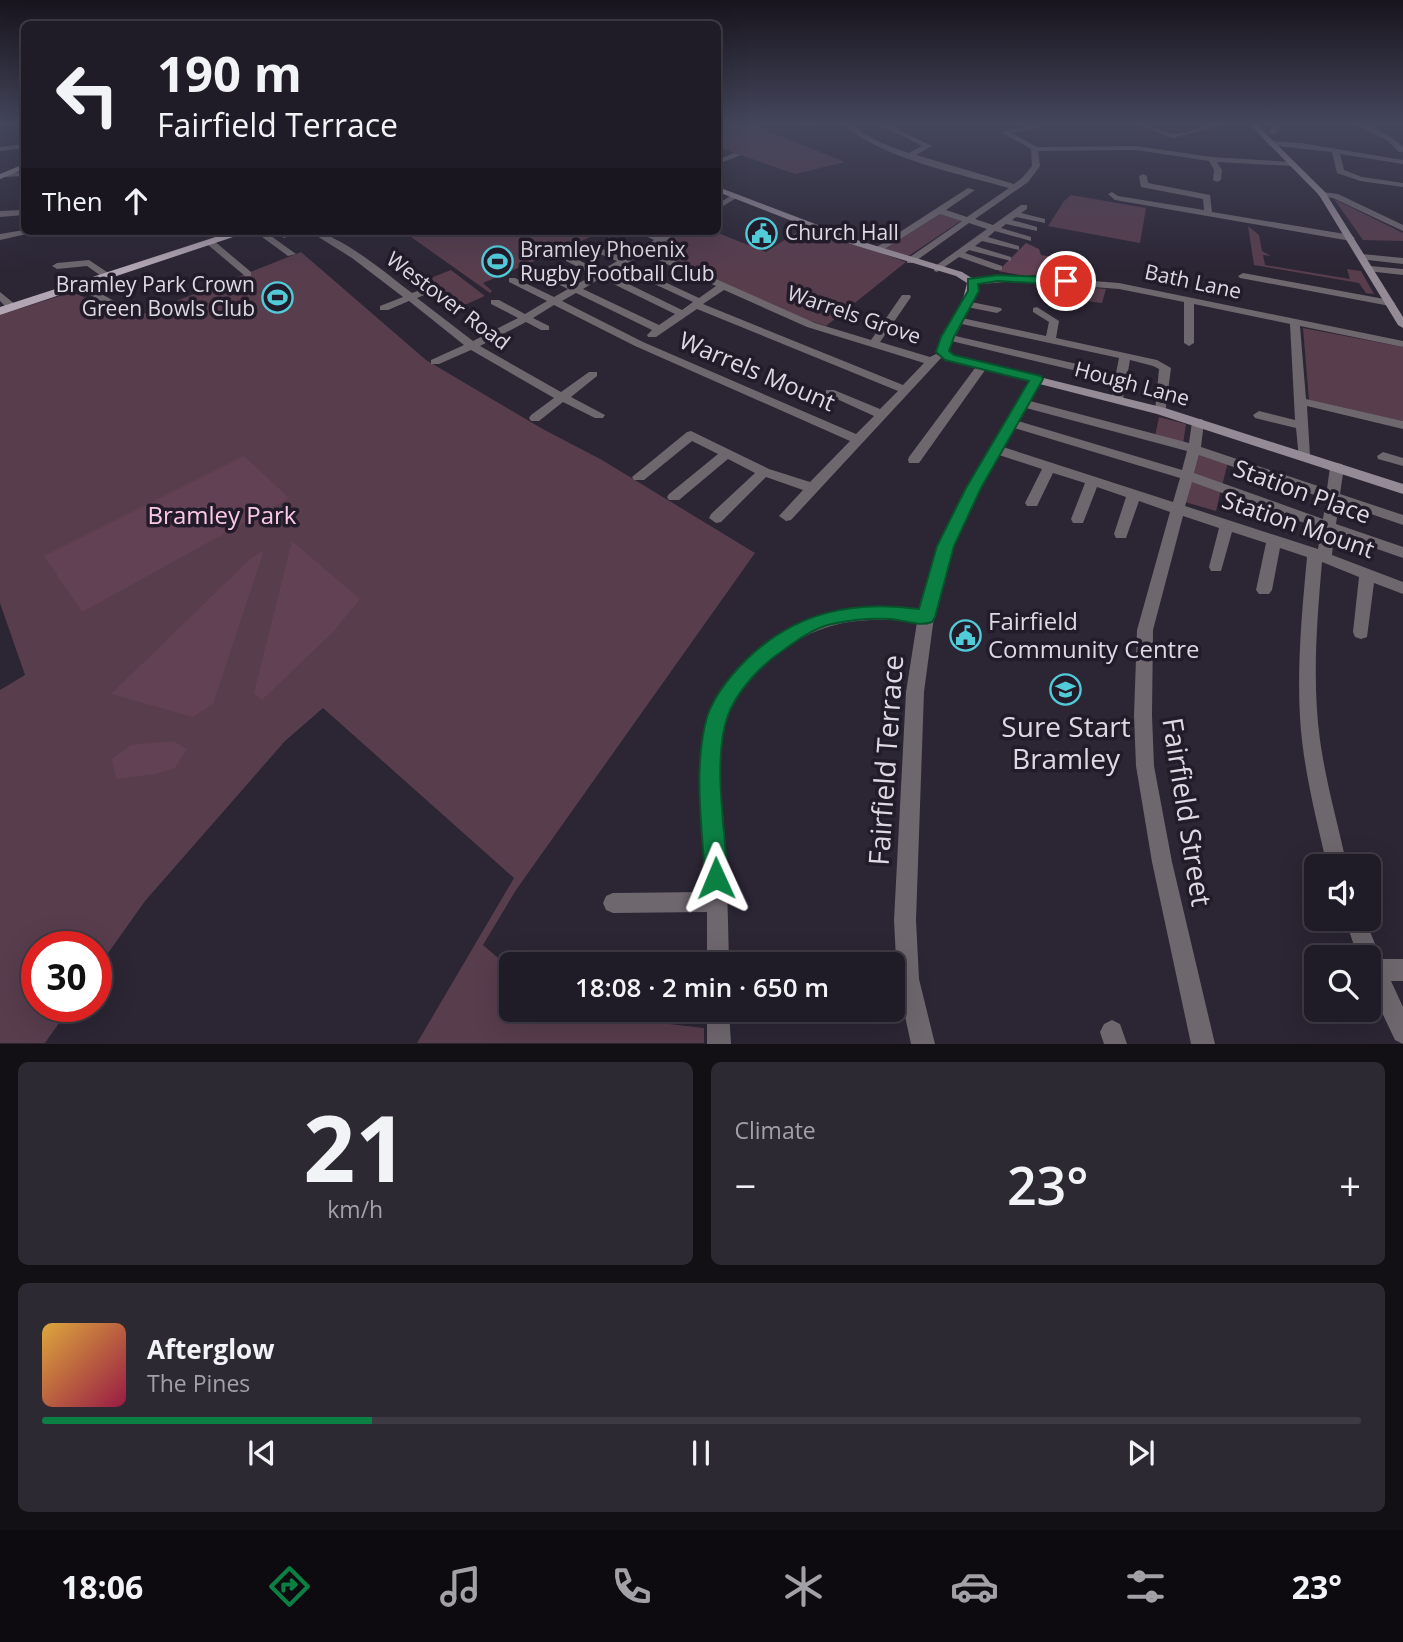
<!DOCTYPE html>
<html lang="en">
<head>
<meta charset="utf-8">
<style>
  body { margin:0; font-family:"Open Sans",sans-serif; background:#2d2933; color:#f1f3f6; height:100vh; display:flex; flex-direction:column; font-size:26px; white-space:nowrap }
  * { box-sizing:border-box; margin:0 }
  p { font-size:23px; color:#a2a1a7 }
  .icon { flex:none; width:38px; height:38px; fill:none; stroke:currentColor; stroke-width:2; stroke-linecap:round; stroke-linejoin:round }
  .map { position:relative; height:1044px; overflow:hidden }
  .panel { display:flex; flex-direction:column; gap:18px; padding:18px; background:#120f15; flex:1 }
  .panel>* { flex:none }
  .guide { position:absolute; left:21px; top:21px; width:700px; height:214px; border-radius:10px; box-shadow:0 7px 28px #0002,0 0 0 2px #3d3a44; background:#201c27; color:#f1f3f6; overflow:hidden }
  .controls { position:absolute; left:1304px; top:854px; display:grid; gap:14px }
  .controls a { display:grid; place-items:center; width:77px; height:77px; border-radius:10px; background:#201c27; box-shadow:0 7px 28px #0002,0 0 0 2px #3d3a44; font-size:35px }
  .speed { position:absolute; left:21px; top:931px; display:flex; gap:14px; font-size:35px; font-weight:700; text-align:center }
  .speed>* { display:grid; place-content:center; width:91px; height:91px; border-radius:50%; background:#201c27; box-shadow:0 7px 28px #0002,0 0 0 2px #3d3a44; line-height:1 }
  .speed .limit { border:10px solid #d22; background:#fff; color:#111 }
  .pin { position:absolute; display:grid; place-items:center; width:60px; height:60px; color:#fff; margin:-30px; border:4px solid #fff; border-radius:50%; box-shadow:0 2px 7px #0007 }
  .me { position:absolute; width:77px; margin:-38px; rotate:359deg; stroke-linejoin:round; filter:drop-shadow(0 0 5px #0008) }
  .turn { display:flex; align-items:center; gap:24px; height:147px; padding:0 21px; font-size:32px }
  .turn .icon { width:91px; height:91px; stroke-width:2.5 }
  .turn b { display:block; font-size:49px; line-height:60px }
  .then { display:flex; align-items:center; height:66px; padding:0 21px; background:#0003; gap:14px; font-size:26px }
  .big { font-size:52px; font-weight:600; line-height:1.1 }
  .panel .widget { flex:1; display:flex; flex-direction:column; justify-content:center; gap:10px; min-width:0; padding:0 24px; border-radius:10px; background:#2d2933 }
  .panel .dial { align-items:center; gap:0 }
  .dial b { font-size:91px; line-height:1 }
  .song { display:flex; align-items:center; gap:21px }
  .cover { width:84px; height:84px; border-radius:10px; background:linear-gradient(135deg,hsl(40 70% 55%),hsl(340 70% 35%)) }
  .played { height:7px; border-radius:4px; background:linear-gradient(90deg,#0b8043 25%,#3d3a44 25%) }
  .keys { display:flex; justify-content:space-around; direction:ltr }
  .heat { display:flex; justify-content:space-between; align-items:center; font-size:38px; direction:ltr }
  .panel .tiles { flex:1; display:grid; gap:18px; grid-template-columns:1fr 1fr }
  .widget:last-child { grid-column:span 2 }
  .trip { position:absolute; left:499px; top:952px; width:406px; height:70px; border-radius:10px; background:#201c27; box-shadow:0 7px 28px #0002,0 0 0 2px #3d3a44; font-weight:600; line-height:70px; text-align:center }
  .tabs { display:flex; height:112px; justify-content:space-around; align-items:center; background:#0d0b10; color:#a2a1a7 }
  .tabs .icon { width:49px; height:49px }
  .tabs .active { color:#0b8043 }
  .tabs b { font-size:32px; color:#f1f3f6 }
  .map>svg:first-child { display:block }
  .green { fill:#583d4d }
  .forest { fill:#624154 }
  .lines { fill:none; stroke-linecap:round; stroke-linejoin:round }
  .street { fill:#6e676e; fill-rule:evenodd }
  .secondary { fill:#958b96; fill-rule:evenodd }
  .primary { fill:#b3a6b4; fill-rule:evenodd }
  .route { fill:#0b8043; stroke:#07532c; stroke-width:2 }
  .labels { text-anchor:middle; stroke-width:7; stroke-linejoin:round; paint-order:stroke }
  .far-poi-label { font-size:21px; fill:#ddd9e3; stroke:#221b2a; text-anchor:start }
  .far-street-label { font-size:21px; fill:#ddd9e3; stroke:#221b2a }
  .street-label { font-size:24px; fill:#ddd9e3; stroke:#221b2a }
  .park-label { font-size:24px; fill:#fbc9e6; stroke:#221b2a }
  .poi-label { font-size:24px; fill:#ddd9e3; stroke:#221b2a; text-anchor:start }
  .near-poi-label { font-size:28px; fill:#ddd9e3; stroke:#221b2a }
  .near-street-label { font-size:28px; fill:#ddd9e3; stroke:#221b2a }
</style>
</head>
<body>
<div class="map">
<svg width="1403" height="1044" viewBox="0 0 1403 1044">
  <rect width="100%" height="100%" fill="#2b2534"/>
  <path class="green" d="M718,124H750L845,162L795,174L718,147Z
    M1071,195L1146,208L1140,243L1048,226L1064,201Z
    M1334,199L1403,233V241L1363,240Z
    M940,214L962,220L907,257L885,249Z
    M806,226L906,262L826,326L804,319L650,249L682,231H713L766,252Z
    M1248,226L1259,235L1262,251L1271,256L1263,255L1265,265L1350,279L1347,269L1361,271L1374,294L1366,293L1359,283L1254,265Z
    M600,231L602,232L483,283L492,291L490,293L404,232Z
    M301,252L426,360L541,428L602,460L755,553L516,890L483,945L511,969V1010H584L599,1016L704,1028V1043H417L514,878L323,708L285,741L145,901L96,970V947H37V1006H71L45,1043H0V690L25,675L0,603V315L72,292L133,318Z
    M451,270L485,296L460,307L428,279Z
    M1058,285L1106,289L1102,303L1069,299Z
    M1303,328L1403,347V421L1309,400Z
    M1159,417L1186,424L1183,444L1155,436Z
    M1200,452L1228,462L1222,486L1193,476Z
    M1192,479L1221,489L1216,511L1185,502Z"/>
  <path class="forest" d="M1026,243L1039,249L1041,255L1053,257L1059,266L1058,272L1025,276L998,271Z
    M244,456L289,498L82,612L44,556Z
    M292,541L360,599L334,631L262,700L254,693Z
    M264,550L213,704L193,717L111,694L250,559Z
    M173,741L187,749L175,768L156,774L116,779L112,759L131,745Z"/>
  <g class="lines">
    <path class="street" d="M11,124L24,126V130L12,125Z
      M813,124L805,127L802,125V124Z
      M844,124H851C868,139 889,146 909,153L922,146L883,126L888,125L932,146L916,155L1014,184L1022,178L1032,166L1031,149L1001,132L1034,125L1036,128L1012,133L1037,147L1136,146L1212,157L1292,162L1296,164L1292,166L1217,162L1222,170L1221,180L1217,182L1213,180L1214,170L1209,161L1136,150L1038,151L1040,166L1028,182L975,219L993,225L1021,205H1027V209L1021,213L1045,219V223L1016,217L1012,220L1037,227V231L1006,224L1001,228L1031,237V241L995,231L988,237L1019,246V250L982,241L975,246L1011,257V261L969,250L965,253L1002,266V270H996L959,257L937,272L934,271V267L987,229L969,223L913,263H907V259L962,221L940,214L880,252L872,250L968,188L975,190L946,210L967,217L1009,188C964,175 876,157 844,124Z
      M1137,124C1150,124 1162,133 1174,134C1190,134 1206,124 1223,124L1173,138Z
      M1272,124H1279L1277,132L1273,134L1269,132Z
      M1354,124C1371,124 1391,135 1403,147V152H1399L1388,141Z
      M1271,141L1301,143L1403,160V164L1340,154L1344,170L1362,177L1403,183V187L1360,181L1337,173L1332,152L1268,145Z
      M24,144V148L0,151V147Z
      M734,153L741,155L718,164V160Z
      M24,172V176L5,177L1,175L5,173Z
      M1143,174L1147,176L1148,183L1210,195L1212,212L1351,235L1355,238L1351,241L1115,200L1108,194L1112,192L1118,196L1204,210L1203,199L1141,187L1139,176Z
      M1322,192L1338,194L1403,225V231L1333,198L1319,196L1318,194Z
      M733,194L740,196L718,209V204Z
      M21,210L24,211V215L0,217V211Z
      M24,230L40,231L0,240V234Z
      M254,231H264L296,254L288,256Z
      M288,231H302L284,238L280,235Z
      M309,231C337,231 388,275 412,293L431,286H437V290L417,298L473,341L518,318L491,304V300H499L525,314L547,301L509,282V278H515L554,297L568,289L537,274V270H543L575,285L594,275L566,261V257H572L601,271L617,261L590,250V246H596L624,258L636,250L608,241V237L643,247L654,240L635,231H647L661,236L671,231H681L651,250L815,323L871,340L902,295H910L911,297L880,342L930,357L936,354L942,357L791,520L786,521L779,516L803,490L766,477L721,522L716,523L709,518L711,514L755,473L728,459L679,500H669L667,497L669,494L718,454L692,441L644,480H634L632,477L687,432L691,431L769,469L810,482L850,441L635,346L554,305L533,318L549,326V330H541L526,322L480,346L561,392L589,372H597V376L571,397L605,415L603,418H595L563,402L539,421H531L529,418L531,415L554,398L471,350L439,364H431V360L464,345L409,301L388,310H380V306L403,297L352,258ZM644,254L716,286L699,298L626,264ZM620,268L693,302L682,310L608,274ZM601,278L675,314L659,325L583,289ZM724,290L807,327L924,363L903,385L703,304ZM576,293L652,330L647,335L648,337H656L697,309L898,391L880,409L834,390H826V394L874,416L856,434L643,342L562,301Z
      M207,240H213L251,272V276H245L207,244Z
      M1362,254L1403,258V264L1359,259L1357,257Z
      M89,260L110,274V278H104L87,266L57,269L52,266L57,263Z
      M1370,266L1403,269V275L1367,271V267Z
      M1243,273L1390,300L1395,303L1390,306L1240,278L1238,276Z
      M1016,275L1119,283L1403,341V347L1300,326L1306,399L1403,421V429L1307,406L1310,456L1304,460L1299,459L1296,428L1255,418L1253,415L1259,411L1295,420L1290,324L1194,304V343L1189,346L1184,343V302L1119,289L1016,281L972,285L967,282L972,279Z
      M80,282L123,306L124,308L115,310L77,287L75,285Z
      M0,292L16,305V309H8L0,301Z
      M966,301L1001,308L1002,310L997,313L962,306V302Z
      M1037,307L1059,321L1056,338L1157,360L1171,368L1165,414L1161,415L1155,411L1159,369L1153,366L1130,360L1123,399L1117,403L1111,399L1115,380L947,340L942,337L947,334L1116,373L1119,358L957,323L952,320L957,317L1046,336L1049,322L1033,312V308Z
      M982,363L988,366L919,463H909L908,460L909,457L978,364Z
      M1037,376L1043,379L1030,401L1189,443L1192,422L1194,419H1202L1204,422L1201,447L1327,489L1330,467L1337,463L1342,464L1344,467L1340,494L1403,515V525L1339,503L1336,524L1403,547V558L1334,534L1332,555L1403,582V594L1374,583L1367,637L1361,639L1355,637L1353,632L1359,577L1322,562C1317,621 1312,681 1320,740C1326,783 1338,824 1347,866H1327C1316,817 1303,768 1300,718C1297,664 1302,611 1307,557L1280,548L1272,590L1269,594H1259L1256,590L1266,543L1232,532L1221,571H1211L1209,567L1219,528L1183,516L1153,630L1152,715L1154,766L1172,862L1215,1044H1191L1152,862L1136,766L1134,715L1137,630L1170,512L1139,501L1126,538H1116L1114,534L1126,497L1097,487L1083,523H1073L1071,519L1085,483L1053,473L1037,506H1027L1025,503L1042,469L999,455L980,488L953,546L934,617L924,692L916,920L919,979L935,1044H911L897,979L894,920L906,692L917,622C850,614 801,625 754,676C740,692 726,709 722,731C716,762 722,795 724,826C727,872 728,918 729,964H707V912L613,913L606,910L603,903L606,896L613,893L706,892C706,867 706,842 705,817C703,792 700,767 703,742C710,678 775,624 835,611C863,605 892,607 920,610L939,546L966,488L1031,379ZM1026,408L1187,451L1182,470L1018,421ZM1014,428L1180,478L1173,502L1003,447ZM1199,455L1326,499L1323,519L1194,473ZM1192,482L1321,529L1318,549L1185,506Z
      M1383,452L1403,458V466L1378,459L1377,456Z
      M1345,919H1365L1381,959H1403V981H1391L1403,1007V1044L1395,1040L1368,983V957H1358Z
      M707,1010H729L731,1044H707Z
      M1112,1020L1120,1024L1127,1044H1104L1100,1032L1104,1024Z"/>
    <path class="secondary" d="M1249,124H1256L1325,192L1403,317V328L1398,325L1319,195Z
      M24,164V169L0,179V174Z
      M718,187L860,241L962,272L975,280L977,289L975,298L948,351L954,356L1165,408L1403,484V494L1157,414L946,360L937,352L961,307L967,283L956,276L854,245L718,192Z"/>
    <path class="primary" d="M234,231H251L0,315V307Z"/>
  </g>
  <linearGradient id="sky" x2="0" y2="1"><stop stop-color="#18141d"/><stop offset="0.46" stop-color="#44465c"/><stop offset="1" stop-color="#44465c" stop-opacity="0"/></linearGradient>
  <rect width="1403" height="270" fill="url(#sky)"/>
  <path class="route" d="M998,275L1066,278L1072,281L1066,285L998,281L978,284L979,291L954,337L949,351L954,355L1041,376L1043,379L981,488L954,546L935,617L932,622C919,627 904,620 890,619C871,618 850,620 832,624C814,628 799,639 785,649C762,664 736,691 727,718C713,760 725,833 728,878L724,886L716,889L708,886L705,878C702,826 693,767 707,717C714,696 731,675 746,660C795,612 853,600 919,609L937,546L966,488L1029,381L945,360L936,352L941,337L968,291V279Z"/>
  <defs>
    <symbol id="civic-ring" viewBox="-11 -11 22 22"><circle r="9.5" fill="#221b2a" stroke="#52cbd9" stroke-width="1.5"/><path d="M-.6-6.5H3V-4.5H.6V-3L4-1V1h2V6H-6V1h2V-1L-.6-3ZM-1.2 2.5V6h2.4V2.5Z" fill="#52cbd9"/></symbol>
    <symbol id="stadium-ring" viewBox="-11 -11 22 22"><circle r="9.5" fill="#221b2a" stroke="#52cbd9" stroke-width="1.5"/><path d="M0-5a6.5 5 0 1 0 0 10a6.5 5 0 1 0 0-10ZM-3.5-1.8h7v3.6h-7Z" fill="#52cbd9"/></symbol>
    <symbol id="school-ring" viewBox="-11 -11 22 22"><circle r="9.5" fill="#221b2a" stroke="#52cbd9" stroke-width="1.5"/><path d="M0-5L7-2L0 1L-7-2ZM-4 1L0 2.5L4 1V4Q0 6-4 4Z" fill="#52cbd9"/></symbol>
  </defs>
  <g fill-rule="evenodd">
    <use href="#civic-ring" x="744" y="216" width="35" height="35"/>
    <use href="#stadium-ring" x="480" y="244" width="35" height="35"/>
    <use href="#stadium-ring" x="260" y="280" width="35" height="35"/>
    <use href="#civic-ring" x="948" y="618" width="35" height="35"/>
    <use href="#school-ring" x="1048" y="672" width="35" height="35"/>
  </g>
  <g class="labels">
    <g class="far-poi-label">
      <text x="785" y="240">Church Hall</text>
      <text x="520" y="257">Bramley Phoenix<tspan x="520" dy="24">Rugby Football Club</tspan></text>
      <text x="255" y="292" text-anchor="end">Bramley Park Crown<tspan x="255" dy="24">Green Bowls Club</tspan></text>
    </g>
    <g class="far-street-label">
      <text transform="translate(1193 282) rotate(12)" y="7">Bath Lane</text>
      <text transform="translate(448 301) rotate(37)" y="7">Westover Road</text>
      <text transform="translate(854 315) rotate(19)" y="7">Warrels Grove</text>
      <text transform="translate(1132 384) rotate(15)" y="7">Hough Lane</text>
    </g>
    <g class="street-label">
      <text transform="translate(757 372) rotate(23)" y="8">Warrels Mount</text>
      <text transform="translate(1302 492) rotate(20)" y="8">Station Place</text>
      <text transform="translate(1298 525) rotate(19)" y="8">Station Mount</text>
    </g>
    <g class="park-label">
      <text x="222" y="524">Bramley Park</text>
    </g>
    <g class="poi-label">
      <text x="988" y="630">Fairfield<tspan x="988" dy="28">Community Centre</tspan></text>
    </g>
    <g class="near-poi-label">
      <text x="1066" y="737">Sure Start<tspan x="1066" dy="32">Bramley</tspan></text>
    </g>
    <g class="near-street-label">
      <text transform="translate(886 760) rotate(-86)" y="10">Fairfield Terrace</text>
      <text transform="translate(1187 812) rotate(81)" y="10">Fairfield Street</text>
    </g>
  </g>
</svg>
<div class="controls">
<a><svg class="icon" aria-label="sound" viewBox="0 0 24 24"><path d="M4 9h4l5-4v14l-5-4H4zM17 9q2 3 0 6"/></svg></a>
<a><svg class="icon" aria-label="search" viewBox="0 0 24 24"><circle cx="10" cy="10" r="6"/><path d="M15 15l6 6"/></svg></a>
</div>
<div class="speed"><div class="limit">30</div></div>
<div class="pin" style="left:1066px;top:281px;background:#d93025"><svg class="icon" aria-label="arrive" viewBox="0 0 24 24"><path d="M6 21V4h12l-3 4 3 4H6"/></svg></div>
<svg class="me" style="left:716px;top:878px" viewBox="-20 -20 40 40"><path d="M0-17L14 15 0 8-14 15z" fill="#0b8043" stroke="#fff" stroke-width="4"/></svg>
<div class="trip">18:08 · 2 min · 650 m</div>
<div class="guide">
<div class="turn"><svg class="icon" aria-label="left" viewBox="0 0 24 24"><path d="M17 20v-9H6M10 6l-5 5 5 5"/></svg><div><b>190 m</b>Fairfield Terrace</div></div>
<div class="then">Then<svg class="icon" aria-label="ahead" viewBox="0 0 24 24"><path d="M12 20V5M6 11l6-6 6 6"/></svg></div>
</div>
</div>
<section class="panel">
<div class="tiles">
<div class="widget dial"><b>21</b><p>km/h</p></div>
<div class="widget"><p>Climate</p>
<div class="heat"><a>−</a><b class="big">23°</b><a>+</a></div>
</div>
<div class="widget">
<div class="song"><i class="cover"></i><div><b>Afterglow</b><p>The Pines</p></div></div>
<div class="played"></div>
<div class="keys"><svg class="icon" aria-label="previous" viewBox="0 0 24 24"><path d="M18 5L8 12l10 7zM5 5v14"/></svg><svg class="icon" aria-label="pause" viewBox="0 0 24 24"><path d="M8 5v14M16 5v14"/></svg><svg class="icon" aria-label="next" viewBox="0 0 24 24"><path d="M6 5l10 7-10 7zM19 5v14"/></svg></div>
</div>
</div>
</section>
<nav class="tabs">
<b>18:06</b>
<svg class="icon active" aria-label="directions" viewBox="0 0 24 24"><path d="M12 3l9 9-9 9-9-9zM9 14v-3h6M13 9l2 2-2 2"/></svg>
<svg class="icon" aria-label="music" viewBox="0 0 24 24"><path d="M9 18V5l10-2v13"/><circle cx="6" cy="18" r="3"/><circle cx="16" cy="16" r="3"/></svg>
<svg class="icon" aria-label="phone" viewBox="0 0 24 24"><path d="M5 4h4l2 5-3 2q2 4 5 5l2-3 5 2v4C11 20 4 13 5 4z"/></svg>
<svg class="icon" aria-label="climate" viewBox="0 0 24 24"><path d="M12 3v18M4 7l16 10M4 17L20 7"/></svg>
<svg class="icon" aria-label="car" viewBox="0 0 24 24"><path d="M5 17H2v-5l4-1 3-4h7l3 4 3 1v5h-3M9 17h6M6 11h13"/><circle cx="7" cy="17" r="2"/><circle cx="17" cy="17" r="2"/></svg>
<svg class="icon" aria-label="filters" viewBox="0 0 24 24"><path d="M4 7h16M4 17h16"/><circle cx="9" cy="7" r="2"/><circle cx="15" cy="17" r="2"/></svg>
<b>23°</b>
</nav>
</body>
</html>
